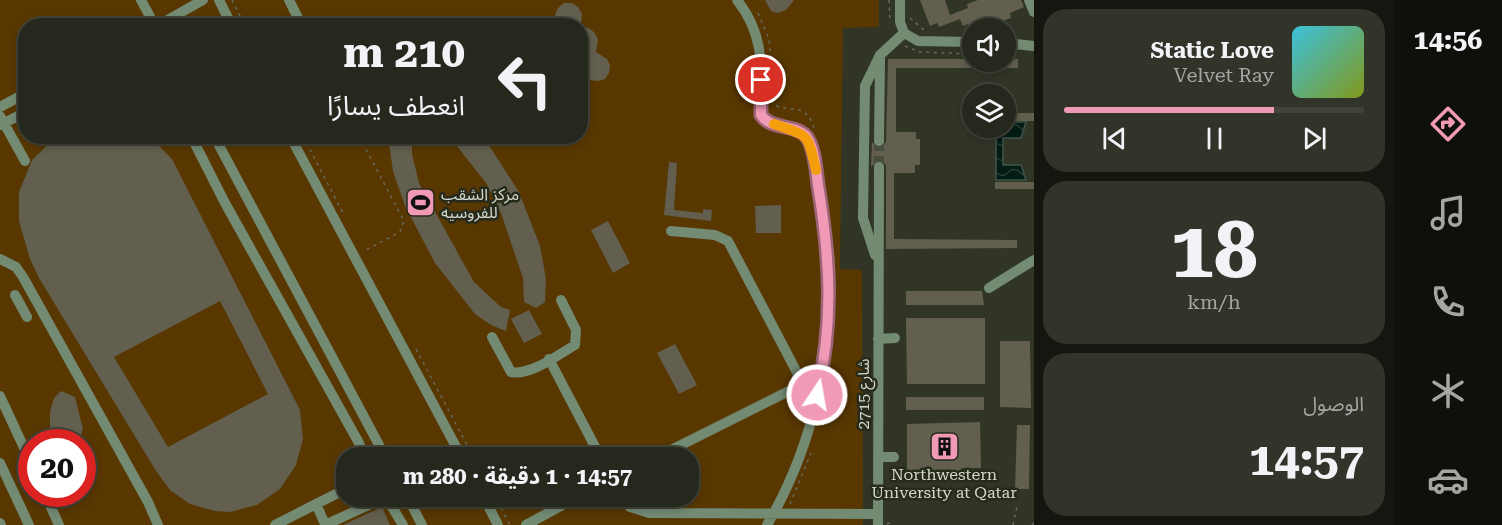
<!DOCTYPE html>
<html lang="ar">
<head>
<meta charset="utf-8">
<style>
  body { margin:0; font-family:"Roboto Serif","Noto Sans Arabic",serif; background:#313429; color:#f1f3f6; direction:rtl; height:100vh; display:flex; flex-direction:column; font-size:22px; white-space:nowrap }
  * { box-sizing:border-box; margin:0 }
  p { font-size:20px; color:#a3a6a3 }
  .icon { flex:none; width:33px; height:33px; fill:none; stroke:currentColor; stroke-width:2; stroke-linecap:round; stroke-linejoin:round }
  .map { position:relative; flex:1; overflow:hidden; direction:ltr }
  .drawer { display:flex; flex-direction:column; gap:9px; padding:9px; background:#14160f; width:360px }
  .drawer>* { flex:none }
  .banner { position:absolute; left:18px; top:18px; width:570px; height:126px; border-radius:24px; box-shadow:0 3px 9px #0003,0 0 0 2px #42443b; direction:rtl; background:#25281c; color:#f1f3f6; overflow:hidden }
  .controls { position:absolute; left:962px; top:18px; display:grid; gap:12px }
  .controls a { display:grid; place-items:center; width:54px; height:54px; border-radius:50%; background:#25281c; box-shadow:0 3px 9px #0003,0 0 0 2px #42443b; font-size:30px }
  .speed { position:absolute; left:18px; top:429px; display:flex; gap:12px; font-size:30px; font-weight:700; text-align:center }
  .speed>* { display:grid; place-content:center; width:78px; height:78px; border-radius:50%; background:#25281c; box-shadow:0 3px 9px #0003,0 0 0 2px #42443b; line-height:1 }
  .speed .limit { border:9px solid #d22; background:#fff; color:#111 }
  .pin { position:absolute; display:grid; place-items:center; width:51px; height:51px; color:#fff; margin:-26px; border:3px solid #fff; border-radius:50%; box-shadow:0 2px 6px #0007 }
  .me { position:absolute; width:66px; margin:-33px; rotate:12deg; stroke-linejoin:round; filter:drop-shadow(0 0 4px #0008) }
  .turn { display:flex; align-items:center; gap:21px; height:126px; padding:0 24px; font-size:27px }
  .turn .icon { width:78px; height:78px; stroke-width:2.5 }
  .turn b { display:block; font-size:42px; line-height:51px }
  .big { font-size:45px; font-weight:700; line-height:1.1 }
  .drawer .tile { flex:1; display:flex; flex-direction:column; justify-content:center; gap:9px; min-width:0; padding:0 21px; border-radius:24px; background:#313429 }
  .drawer .dial { align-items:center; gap:0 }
  .dial b { font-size:78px; line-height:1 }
  .song { display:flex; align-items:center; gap:18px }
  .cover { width:72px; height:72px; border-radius:9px; background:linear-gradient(135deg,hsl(190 70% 55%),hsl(70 70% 35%)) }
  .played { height:6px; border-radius:3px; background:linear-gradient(90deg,#f09ab5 70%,#42443b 70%) }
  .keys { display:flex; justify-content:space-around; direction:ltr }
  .trip { position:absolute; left:336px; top:447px; width:363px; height:60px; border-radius:24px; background:#25281c; box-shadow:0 3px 9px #0003,0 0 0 2px #42443b; font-weight:700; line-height:60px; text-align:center; direction:rtl }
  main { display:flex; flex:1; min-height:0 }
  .menu { display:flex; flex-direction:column; width:108px; justify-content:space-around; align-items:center; background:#0f100b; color:#a3a6a3 }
  .menu .icon { width:42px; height:42px }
  .menu .active { color:#f09ab5 }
  .menu b { font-size:27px; color:#f1f3f6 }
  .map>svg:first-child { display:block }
  .pitch { fill:#583701; fill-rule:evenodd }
  .water { fill:url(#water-waves); stroke:#41544c; stroke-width:1.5 }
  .building { fill:#625f4e; fill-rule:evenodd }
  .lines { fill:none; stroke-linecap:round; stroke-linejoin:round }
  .minor-tunnel { stroke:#494d3f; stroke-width:10; stroke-dasharray:10 5; stroke-linecap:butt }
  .path { stroke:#676a5d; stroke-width:1.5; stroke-dasharray:3 4.5; stroke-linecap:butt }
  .minor { stroke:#738a73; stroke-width:10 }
  .route-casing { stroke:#9c6476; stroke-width:15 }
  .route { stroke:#f09ab5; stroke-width:10 }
  .slow { stroke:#f59e0b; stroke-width:10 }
  .labels { text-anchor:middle; stroke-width:5; stroke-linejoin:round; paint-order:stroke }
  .poi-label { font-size:16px; fill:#d4d7cd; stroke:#272b1c; text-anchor:start }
  .street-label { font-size:16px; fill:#d4d7cd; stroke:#272b1c }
</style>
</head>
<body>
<main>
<nav class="menu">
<b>14:56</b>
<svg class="icon active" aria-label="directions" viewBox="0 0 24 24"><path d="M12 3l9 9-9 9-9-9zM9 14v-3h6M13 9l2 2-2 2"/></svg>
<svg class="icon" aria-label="music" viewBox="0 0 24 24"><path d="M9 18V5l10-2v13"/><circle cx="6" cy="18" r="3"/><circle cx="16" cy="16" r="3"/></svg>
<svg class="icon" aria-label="phone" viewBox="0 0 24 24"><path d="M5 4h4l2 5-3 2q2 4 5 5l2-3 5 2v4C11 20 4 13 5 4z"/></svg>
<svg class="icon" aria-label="climate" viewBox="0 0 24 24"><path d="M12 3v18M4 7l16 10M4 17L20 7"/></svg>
<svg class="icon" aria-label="car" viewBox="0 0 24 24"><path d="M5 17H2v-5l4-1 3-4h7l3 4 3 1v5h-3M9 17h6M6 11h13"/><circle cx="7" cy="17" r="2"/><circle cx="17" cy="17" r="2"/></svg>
</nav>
<section class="drawer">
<div class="tile">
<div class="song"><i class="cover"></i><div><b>Static Love</b><p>Velvet Ray</p></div></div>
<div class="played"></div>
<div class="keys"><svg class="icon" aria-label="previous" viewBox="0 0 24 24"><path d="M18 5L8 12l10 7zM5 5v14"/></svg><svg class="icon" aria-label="pause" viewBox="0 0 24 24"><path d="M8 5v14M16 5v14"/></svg><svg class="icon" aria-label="next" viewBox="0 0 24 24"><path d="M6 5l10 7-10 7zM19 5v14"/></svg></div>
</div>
<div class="tile dial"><b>18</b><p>km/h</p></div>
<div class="tile"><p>الوصول</p><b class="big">14:57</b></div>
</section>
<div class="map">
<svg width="1034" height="525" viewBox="0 0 1034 525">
  <defs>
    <pattern id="water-waves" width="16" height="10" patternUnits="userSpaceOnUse" patternTransform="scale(1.5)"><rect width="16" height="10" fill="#021c14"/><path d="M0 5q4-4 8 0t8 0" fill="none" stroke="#263c35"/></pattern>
  </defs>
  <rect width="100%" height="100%" fill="#313526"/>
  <path class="pitch" d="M0,0H879V27L843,28L840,269L862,270L863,525H0ZM26,26H580V136H26ZM32,442H82V494H32ZM346,458H688V496H346Z"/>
  <path class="water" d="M1005,122H1026L1021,138H1003V165H1021L1026,180H996V128H1005Z"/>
  <path class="building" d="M765,0H794L786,10L778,13L771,11Z
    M920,0H945L950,15L968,8L967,4L978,0H1021L1024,7L1010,13L1011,18L997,23L996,19L984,24L986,28H969L968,24L963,26L960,19L939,27L937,23L930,26Z
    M564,3H572L578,7L582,14L581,26H560L557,22L555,15L558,8Z
    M588,28L594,32L598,39L596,52L607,59L610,65L609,73L605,79L598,81L590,80L585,74L584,66L588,56L580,54V29Z
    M888,59H972V62L1018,59V68H896V132H916V139H920V165H915V173H894V239L1017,240V248L886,249V166L883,161L878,160L871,167L872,142L879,148L886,142Z
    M1005,113H1034V121H1005Z
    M57,136H149L172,159L300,410L303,439L296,465L280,489L257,505L230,512L215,511L190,504L170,490L156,471L39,278L30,259L19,221V192L32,160ZM220,301L268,394L168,447L114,357Z
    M388,136H412V154L419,183L474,282L501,307L510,310L506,331L491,325L475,314L435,263L405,206L393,171Z
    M449,136H483L519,192L540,246L546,279L545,302L536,308L524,302L523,278L501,213L486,183Z
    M669,162L677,163L674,210L703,213V209L712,210L711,221L664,215Z
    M995,182H1034V189H995Z
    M781,205V233H756L755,206Z
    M608,221L630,263L613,273L591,230Z
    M906,291H982L984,305H906Z
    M529,310L542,334L524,343L511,319Z
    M906,318H985V384H907Z
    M1000,341H1030L1031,408L1000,407Z
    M675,344L697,385L679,394L657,353Z
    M61,391L75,397L83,429L79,442H56L50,430V412L54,398Z
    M906,397H984V410H906Z
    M980,422L981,468H961V481L907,480V424Z
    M1017,425H1030L1029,489H1015Z
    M382,507L390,525H343Z"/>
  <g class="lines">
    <path class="minor-tunnel" d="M879,141V167"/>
    <path class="path" d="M232,0L245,26
      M889,0L890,23
      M758,13L769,39L771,60
      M910,18L924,30
      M905,46L920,52L972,54
      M1005,54H1013
      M772,100L774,105C798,114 807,102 815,132
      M303,136L343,213
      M359,136L404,221L400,232L364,251
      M416,349L474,458
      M790,504L811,453
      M501,508L510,525
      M887,524L894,521
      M1013,525L1017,506
      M1032,525L1034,523"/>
    <path class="minor" d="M141,0L155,26
      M219,0L232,26
      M289,0L302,26
      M737,0C766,36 761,71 761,115C774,135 801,121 811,147C819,186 827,226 830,265C834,353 812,449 767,525
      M900,0V22L904,33
      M1029,0L1034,12
      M157,26L203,0
      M904,33L918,41L972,42
      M1005,43L1034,46
      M0,107L26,93
      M0,116L25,161
      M0,125L26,112
      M191,136L225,203L359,443L364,458
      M214,136L386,458
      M290,136L462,458
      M879,141L880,59
      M671,231L715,235L728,241L803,384
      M875,255L863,218L865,86L880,55L904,33
      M0,259L16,267L23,277L148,502L158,525
      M989,288L1034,260
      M15,295L27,317
      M492,337L511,372C531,376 559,354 575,345L576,330L561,300
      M878,339L895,338
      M549,359L601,458
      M0,396L32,465
      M878,457H894
      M655,458L803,384L819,386
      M0,463L29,525
      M45,494L59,525
      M407,496L422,525
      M483,496L498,525
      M621,496L630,507L649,513L878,514
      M0,523L1,525
      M325,524L316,504L346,489
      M275,525L316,504
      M325,525L386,497L403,525
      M526,525L579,496
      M878,525L879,167"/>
  </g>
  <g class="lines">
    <defs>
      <path id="route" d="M761,80V115C771,130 795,124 806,136C815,147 816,171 818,185C830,258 834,322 817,395"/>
    </defs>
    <use href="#route" class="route-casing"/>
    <use href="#route" class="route"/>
    <path class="slow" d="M774,124C810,137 807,132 816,170"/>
  </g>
  <defs>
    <symbol id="stadium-square" viewBox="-11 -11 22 22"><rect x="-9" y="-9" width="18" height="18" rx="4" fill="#f09ab5" stroke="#272b1c"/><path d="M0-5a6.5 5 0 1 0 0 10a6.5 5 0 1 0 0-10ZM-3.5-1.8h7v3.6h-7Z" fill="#111"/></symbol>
    <symbol id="building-square" viewBox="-11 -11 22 22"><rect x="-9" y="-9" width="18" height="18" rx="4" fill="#f09ab5" stroke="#272b1c"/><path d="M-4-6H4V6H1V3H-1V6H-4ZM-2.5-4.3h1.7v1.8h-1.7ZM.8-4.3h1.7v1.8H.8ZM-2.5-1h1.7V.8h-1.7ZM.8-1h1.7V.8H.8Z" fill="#111"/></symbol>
  </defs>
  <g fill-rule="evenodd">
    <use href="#stadium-square" x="404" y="186" width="33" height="33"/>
    <use href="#building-square" x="928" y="430" width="33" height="33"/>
  </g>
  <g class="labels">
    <g class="poi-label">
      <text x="441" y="200">مركز الشقب<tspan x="441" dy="18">للفروسيه</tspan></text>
      <text x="944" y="480" text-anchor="middle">Northwestern<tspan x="944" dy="18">University at Qatar</tspan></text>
    </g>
    <g class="street-label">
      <text transform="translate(863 394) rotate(-90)" y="6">شارع 2715</text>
    </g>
  </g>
</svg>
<div class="controls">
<a><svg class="icon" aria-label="sound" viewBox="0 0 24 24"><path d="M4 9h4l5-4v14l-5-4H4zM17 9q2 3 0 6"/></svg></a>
<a><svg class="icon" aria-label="layers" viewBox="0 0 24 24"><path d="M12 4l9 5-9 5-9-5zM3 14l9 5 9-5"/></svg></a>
</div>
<div class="speed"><div class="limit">20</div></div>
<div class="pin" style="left:761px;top:80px;background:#d93025"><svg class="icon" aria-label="arrive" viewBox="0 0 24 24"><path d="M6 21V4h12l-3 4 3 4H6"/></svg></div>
<svg class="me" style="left:817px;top:395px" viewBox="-20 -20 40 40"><circle r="17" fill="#f09ab5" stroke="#fff" stroke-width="3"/><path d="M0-11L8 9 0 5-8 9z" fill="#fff"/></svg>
<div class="trip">14:57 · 1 دقيقة · 280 m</div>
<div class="banner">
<div class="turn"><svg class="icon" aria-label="left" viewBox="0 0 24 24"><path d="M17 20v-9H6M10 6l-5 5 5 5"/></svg><div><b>210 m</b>انعطف يسارًا</div></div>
</div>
</div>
</main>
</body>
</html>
